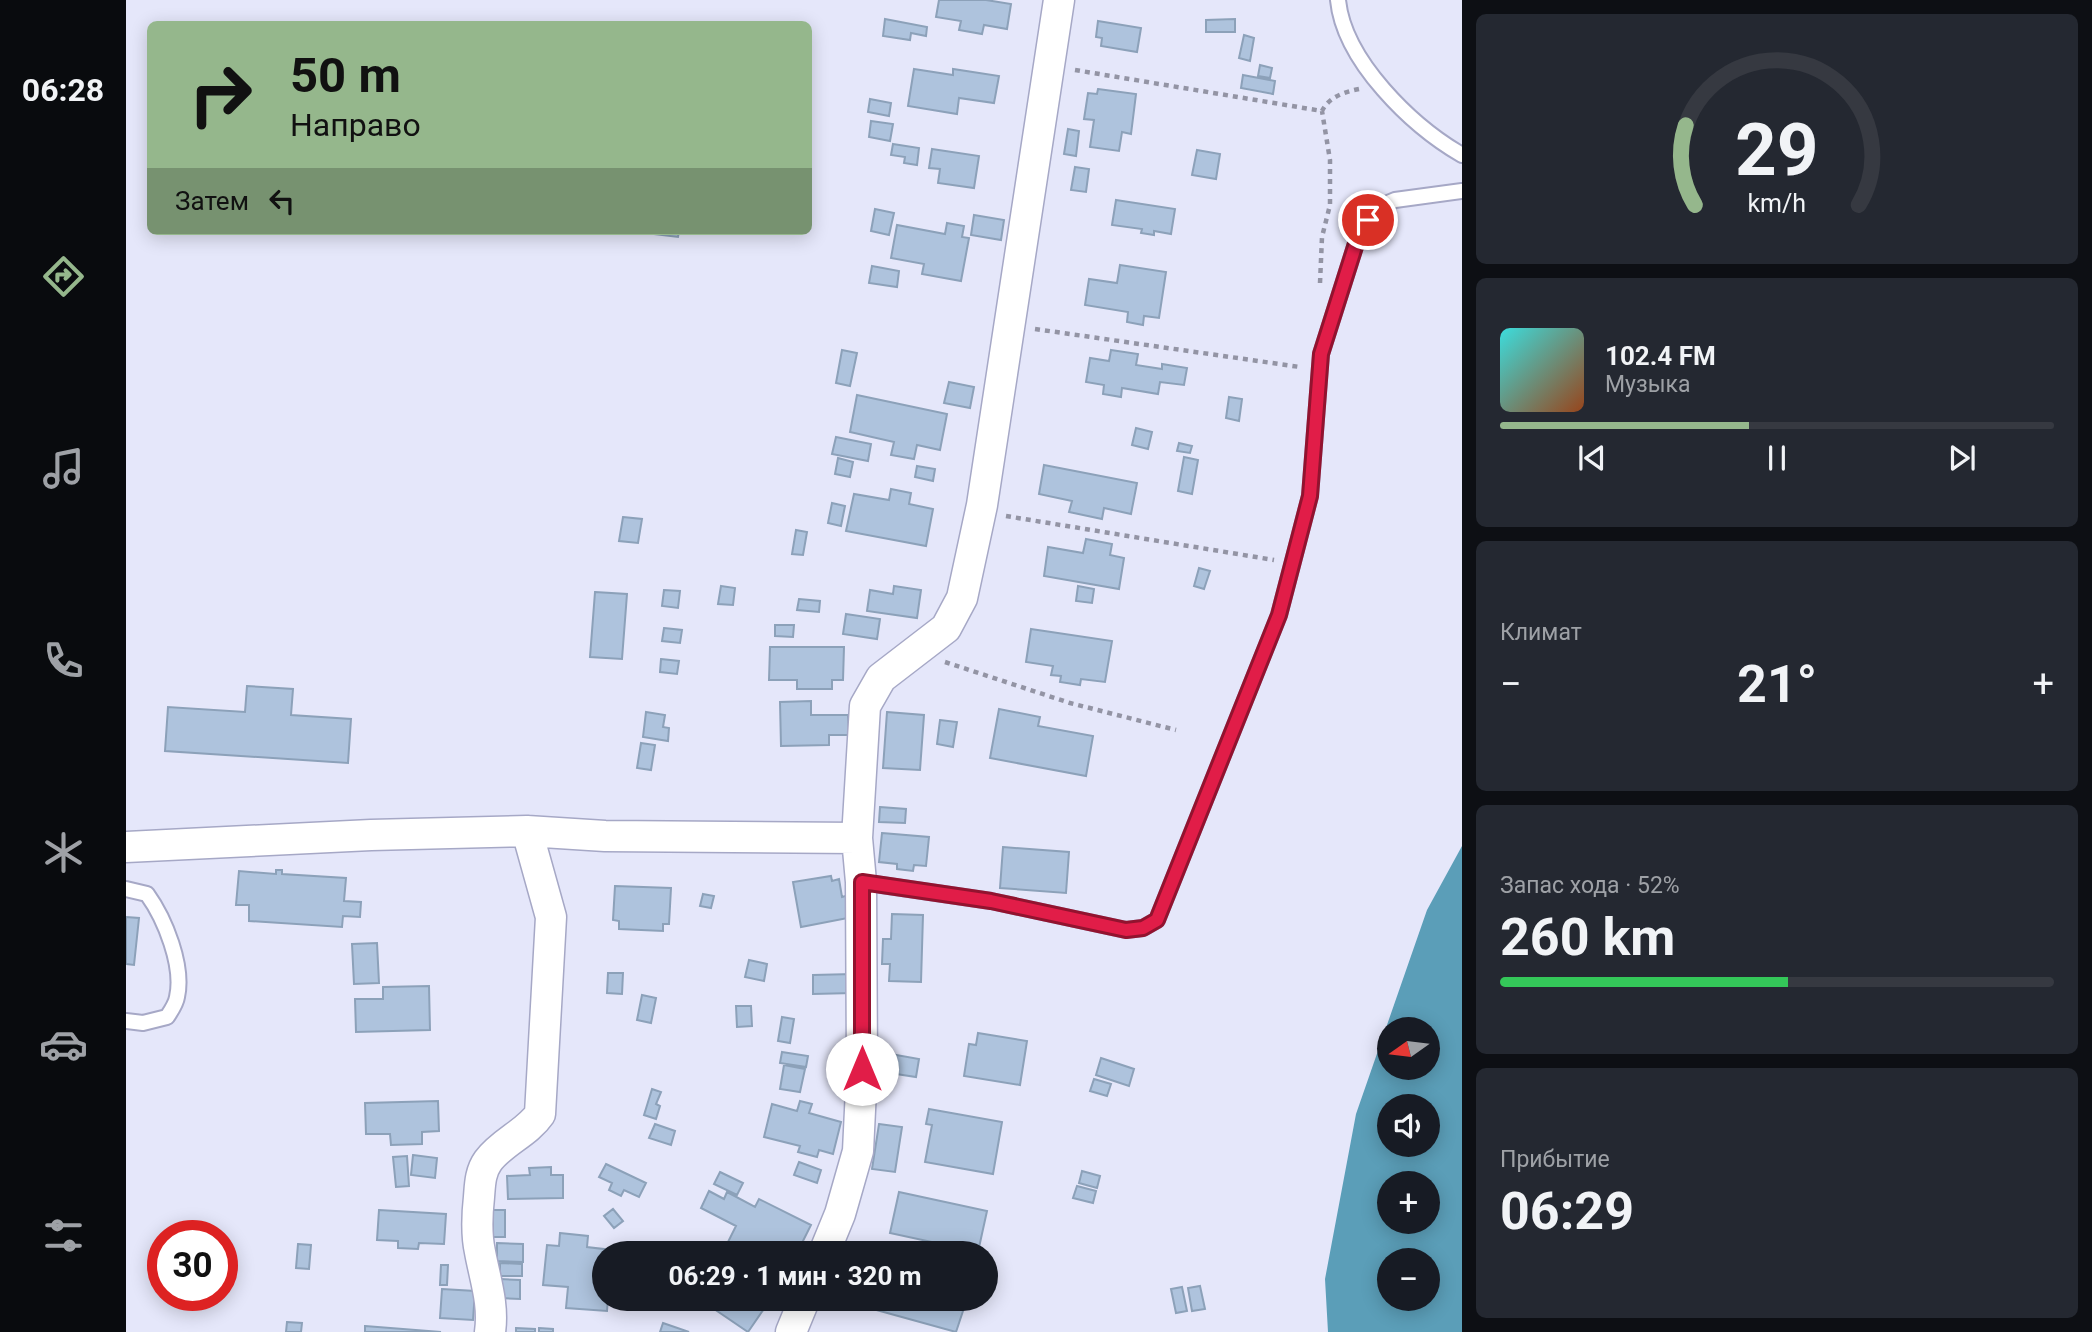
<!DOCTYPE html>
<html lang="ru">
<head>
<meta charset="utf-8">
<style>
  body { margin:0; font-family:Roboto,sans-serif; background:#242831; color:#f1f3f6; height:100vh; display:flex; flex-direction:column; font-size:26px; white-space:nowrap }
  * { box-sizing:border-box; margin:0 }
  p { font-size:23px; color:#9ea1a6 }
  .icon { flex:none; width:38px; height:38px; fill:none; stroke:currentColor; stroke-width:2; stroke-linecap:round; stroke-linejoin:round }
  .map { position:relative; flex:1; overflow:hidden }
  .sheet { display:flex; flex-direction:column; gap:14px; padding:14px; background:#0d0f14; width:630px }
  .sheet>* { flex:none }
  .banner { position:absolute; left:21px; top:21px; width:665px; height:214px; border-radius:10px; box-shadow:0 4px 18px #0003; background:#95b78c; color:#111; overflow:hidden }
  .needle { width:46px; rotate:256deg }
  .fabs { position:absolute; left:1251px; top:1017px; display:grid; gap:14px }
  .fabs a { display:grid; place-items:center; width:63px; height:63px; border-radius:50%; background:#171b24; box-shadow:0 4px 18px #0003; font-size:35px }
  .speed { position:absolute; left:21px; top:1220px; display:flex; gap:14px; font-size:35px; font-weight:700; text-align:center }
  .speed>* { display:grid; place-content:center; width:91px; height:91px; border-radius:50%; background:#171b24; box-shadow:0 4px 18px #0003; line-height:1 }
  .speed .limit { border:10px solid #d22; background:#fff; color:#111 }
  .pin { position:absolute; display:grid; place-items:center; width:60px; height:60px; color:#fff; margin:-30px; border:4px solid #fff; border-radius:50%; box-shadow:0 2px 7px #0007 }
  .me { position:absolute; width:77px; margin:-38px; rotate:0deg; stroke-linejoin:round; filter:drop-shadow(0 0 5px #0008) }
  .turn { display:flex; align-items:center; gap:24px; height:147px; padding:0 28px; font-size:32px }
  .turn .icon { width:91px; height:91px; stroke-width:2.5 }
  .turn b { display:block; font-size:49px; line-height:60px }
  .then { display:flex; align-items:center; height:66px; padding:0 28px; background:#0003; gap:14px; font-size:26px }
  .big { font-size:52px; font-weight:700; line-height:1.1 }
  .sheet .widget { flex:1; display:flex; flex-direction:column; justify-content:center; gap:10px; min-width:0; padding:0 24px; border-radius:10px; background:#242831 }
  .sheet .dial { align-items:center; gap:0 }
  .dial svg { height:182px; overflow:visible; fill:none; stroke:#363941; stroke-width:7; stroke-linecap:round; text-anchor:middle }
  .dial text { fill:#f1f3f6; stroke:none }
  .song { display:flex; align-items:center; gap:21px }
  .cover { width:84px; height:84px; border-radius:10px; background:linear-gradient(135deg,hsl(180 70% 55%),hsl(20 70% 35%)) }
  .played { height:7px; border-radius:4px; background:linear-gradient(90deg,#95b78c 45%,#363941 45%) }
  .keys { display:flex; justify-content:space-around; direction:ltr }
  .heat { display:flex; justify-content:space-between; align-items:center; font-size:38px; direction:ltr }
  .charge { height:10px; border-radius:5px; background:linear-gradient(90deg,#34c759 52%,#363941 0) }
  .trip { position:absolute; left:466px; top:1241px; width:406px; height:70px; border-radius:35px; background:#171b24; box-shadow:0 4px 18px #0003; font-weight:700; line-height:70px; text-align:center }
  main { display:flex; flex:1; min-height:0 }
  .menu { display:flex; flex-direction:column; width:126px; justify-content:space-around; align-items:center; background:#090b0e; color:#9ea1a6 }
  .menu .icon { width:49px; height:49px }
  .menu .on { color:#95b78c }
  .menu b { font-size:32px; color:#f1f3f6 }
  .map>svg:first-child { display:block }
  .water { fill:#5b9eb8; fill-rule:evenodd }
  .building { fill:#aec3dd; stroke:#8ca1b9; stroke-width:2 }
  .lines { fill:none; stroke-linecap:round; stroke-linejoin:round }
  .service-casing { stroke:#a6a8c6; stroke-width:18 }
  .minor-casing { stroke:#a6a8c6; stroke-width:33 }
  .path { stroke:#9394a4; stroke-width:4.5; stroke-dasharray:5 5; stroke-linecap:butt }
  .service { stroke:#fff; stroke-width:14 }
  .minor { stroke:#fff; stroke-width:30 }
  .route-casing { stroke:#92132f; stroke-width:18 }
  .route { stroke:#e11d48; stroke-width:12 }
</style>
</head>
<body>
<main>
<nav class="menu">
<b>06:28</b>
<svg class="icon on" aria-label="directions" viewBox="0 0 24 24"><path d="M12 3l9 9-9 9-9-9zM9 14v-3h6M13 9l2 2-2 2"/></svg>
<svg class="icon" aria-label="music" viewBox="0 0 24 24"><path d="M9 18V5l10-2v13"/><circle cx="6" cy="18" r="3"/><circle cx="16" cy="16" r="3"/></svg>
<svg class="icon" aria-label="phone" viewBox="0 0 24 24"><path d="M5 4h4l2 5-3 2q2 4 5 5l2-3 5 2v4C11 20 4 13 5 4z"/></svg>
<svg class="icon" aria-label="climate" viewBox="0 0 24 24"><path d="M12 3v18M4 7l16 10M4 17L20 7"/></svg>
<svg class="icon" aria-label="car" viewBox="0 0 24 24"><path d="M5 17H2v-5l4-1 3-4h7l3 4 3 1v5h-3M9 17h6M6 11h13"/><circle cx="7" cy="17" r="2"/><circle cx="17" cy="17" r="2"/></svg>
<svg class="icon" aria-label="filters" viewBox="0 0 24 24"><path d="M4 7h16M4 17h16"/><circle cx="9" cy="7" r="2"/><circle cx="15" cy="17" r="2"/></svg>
</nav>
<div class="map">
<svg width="1336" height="1332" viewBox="0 0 1336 1332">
  <rect width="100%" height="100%" fill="#e5e7fa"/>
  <path class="water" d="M1336,846V1332H1202L1199,1279L1230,1114L1301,910ZM1264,1029H1302V1068H1264ZM1264,1106H1302V1144H1264ZM1264,1183H1302V1222H1264ZM1264,1260H1302V1298H1264Z"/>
  <path class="building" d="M813,0H860L885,4L881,29L858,25L856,34L833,30L835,21L810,17Z
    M759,19L801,27L800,36L785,33L784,40L757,36Z
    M1109,19V32H1080V20Z
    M972,21L1015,28L1011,52L975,46L976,38L970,37Z
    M1118,35L1128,38L1124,61L1113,58Z
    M1134,65L1146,68L1144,78L1132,76Z
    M788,69L827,75V69L873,76L868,103L833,98L831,114L782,106Z
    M1117,75L1149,81L1147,94L1115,88Z
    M972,89L1010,94L1005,134L996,132L993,151L964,147L968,120L958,119L962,93L971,94Z
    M744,99L765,103L763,116L742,112Z
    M745,121L767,124L764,141L743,137Z
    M942,129L953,131L950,156L938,154Z
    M767,144L793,148L791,165L778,163L779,157L765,155Z
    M806,149L853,156L848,188L812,183L814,169L803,168Z
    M1071,150L1094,154L1090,179L1066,175Z
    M949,167L963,169L960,192L945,190Z
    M990,200L1049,209L1045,234L1028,231V235L1015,233L1016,229L986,225Z
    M749,209L768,213L763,235L745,231Z
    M848,215L878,220L875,240L845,235Z
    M821,223L838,226L836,237L843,238L835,281L796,274L798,264L765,258L771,225L819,234Z
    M528,231H553L552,237L527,234Z
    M994,265L1040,272L1033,318L1018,316L1017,325L1001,322L1002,312L959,305L963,279L991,283Z
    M746,266L773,271L771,287L743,283Z
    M716,350L731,353L724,386L710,383Z
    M985,350L1012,354L1010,365L1036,369V364L1061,368L1058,385L1034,382L1032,394L996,388L995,397L977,394L978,385L960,382L964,358L983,361Z
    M823,382L848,387L844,408L818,403Z
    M731,395L821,414L814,450L791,445L788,459L765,455L768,442L724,432Z
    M1103,397L1116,399L1113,421L1100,418Z
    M1010,428L1026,432L1022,449L1006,445Z
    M710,437L745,444L742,461L706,454Z
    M1053,443L1066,446L1064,453L1051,451Z
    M1058,457L1072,460L1066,494L1052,491Z
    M712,458L727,462L724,477L709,474Z
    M918,465L1011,483L1005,514L978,508L976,519L943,512L946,501L913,494Z
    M791,466L809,469L807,481L789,477Z
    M765,489L785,493L783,504L807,509L800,546L720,531L728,494L763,500Z
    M706,503L719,506L715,526L702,523Z
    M497,517L516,519L512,543L493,541Z
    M670,530L681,532L677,555L666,554Z
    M960,539L986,544L984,555L998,558L993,589L918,576L922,547L957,553Z
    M1073,568L1084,571L1078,589L1068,586Z
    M595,586L609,588L607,605L592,604Z
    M768,586L795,590L791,618L741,611L744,590L767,594Z
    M952,586L968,589L966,603L950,601Z
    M538,590L554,591L552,608L536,606Z
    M469,592L501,594L496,659L464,657Z
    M673,599L694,601L693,612L671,610Z
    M720,614L754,619L751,639L717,634Z
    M649,625H668L667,637L649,636Z
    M538,628L556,630L554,643L536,641Z
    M905,629L986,641L979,682L955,679L954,685L934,682L935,676L925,675L927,666L900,662Z
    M644,647H718L717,680H706V689H671V680H643Z
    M535,659L553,661L551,674L534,672Z
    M121,686L167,689L165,715L225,719L222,763L39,751L42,707L119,712Z
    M685,701V715H722L723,735H703V745L655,746L654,702Z
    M873,709L914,717L912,726L967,736L960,776L864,758Z
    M520,712L539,715L537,727L543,728L542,741L517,737Z
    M761,712L798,715L794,770L757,768Z
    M814,720L831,722L827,747L811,744Z
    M515,743L529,745L525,770L511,768Z
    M754,807L780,809L779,823L753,822Z
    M756,833L803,837L800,866L788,865L787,871L771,869V864L753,862Z
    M877,847L943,852L940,893L874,888Z
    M150,870H156V874L220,878L218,901L235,902L234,917L217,916L216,927L123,921V905H110L113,871L150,874Z
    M705,876L706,881L713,879L716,897L723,895L727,917L675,927L667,882Z
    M489,886L545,888L543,924H537V931L493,929V921L487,920Z
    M577,894L588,896L585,908L574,906Z
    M766,914L797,915L795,982L763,981L764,964H756L757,939H765Z
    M0,917L13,918L8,965L0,964Z
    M251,943L253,983L228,984L226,944Z
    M623,960L641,964L638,981L619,977Z
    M482,973H497L496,994L481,993Z
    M727,974V993L687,994V975Z
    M303,986L304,1030L230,1032L229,999H257V987Z
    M516,995L530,998L525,1023L511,1020Z
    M610,1006H625L626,1026L611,1027Z
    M656,1017L668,1019L664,1043L652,1041Z
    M852,1033L901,1041L894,1085L838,1076L843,1044L850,1045Z
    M656,1052L682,1056L680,1067L654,1063Z
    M759,1053L793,1059L790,1077L757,1072Z
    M975,1058L1008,1069L1003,1086L970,1075Z
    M658,1065L679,1069L674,1092L654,1089Z
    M968,1079L985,1084L981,1096L964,1091Z
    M526,1089L535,1092L530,1104L534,1106L530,1119L518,1115Z
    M312,1101L313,1131L296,1132V1144L265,1145L264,1134H240L239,1103Z
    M674,1101L686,1104L683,1113L715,1122L707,1154L693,1150L691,1157L672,1152L674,1146L638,1137L646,1104L671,1111Z
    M803,1109L876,1122L867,1174L799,1162L806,1125L800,1124Z
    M529,1124L549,1131L545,1145L523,1138Z
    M753,1124L776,1127L769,1172L746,1169Z
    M287,1155L311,1158L309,1178L285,1175Z
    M281,1156L283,1186L270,1187L267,1157Z
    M673,1162L695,1170L691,1183L668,1175Z
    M480,1164L520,1183L513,1197L498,1190L495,1196L483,1190L486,1183L473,1177Z
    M425,1167V1175H437V1198L382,1199L381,1176L404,1175L403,1168Z
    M956,1171L974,1176L971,1188L953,1183Z
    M594,1172L617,1183L611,1195L588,1184Z
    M951,1186L970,1191L967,1203L947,1198Z
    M583,1191L598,1199L601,1192L629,1207L633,1199L685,1225L671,1253H609L599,1248L610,1226L575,1208Z
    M773,1192L861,1211L852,1252L764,1233Z
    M487,1209L497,1221L488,1228L478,1216Z
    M253,1210L320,1214L318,1244L293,1243L292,1249L272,1248V1241L251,1240Z
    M367,1210H379V1237H367Z
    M434,1233L462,1236L461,1247L486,1250V1253H478V1298H482L481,1311L440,1308L442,1287L417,1285L421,1245L433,1246Z
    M371,1243L397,1244V1262L371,1261Z
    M172,1244L185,1245L183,1269L170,1268Z
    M374,1263L396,1264V1276H374Z
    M315,1265H322L321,1285H314Z
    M374,1279L394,1280V1299L373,1298Z
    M1074,1286L1079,1309L1066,1311L1062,1288Z
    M1056,1287L1061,1311L1050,1313L1045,1289Z
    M316,1289L349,1291L347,1320L314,1318Z
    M572,1298H635L642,1303L622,1332Z
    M738,1298H808L838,1308L830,1332L736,1306Z
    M161,1322L176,1323L175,1332H160Z
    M537,1323L563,1332H534Z
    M239,1326L315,1332H239Z
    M390,1328L409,1329V1332H390Z
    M413,1328L427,1329V1332H413Z"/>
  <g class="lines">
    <defs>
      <path id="service" d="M1212,0C1218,61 1286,126 1336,155
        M735,882L865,901L1000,930L1017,928L1031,920L1153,615L1184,496L1195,354L1234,231L1250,208L1269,200L1336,191
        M0,889L21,894C39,919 58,966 51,997C50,1004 45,1011 41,1017L17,1023L0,1021"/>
      <path id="minor" d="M0,847L245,835L401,831L479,836L731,838
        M698,1253L714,1214L732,1151L736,1069L735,882L731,838L739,706L755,678L820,628L836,598L856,505L933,0
        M364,1332C368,1304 359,1279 354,1252C350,1234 351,1215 353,1197C354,1185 354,1172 362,1161C376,1142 401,1133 414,1114L425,917L401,831
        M665,1332L679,1298"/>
    </defs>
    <use href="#service" class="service-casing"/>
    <use href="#minor" class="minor-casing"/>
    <path class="path" d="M949,70L1196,111C1203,97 1218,92 1233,89
      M1194,283L1196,237L1204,205V160L1196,111
      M909,329L1174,367
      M880,516L1148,560
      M819,662L944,703L1050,730"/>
    <use href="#service" class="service"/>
    <use href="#minor" class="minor"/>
  </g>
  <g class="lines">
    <defs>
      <path id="route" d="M736,1069V882L865,901L1000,930L1017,928L1031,920L1153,615L1184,496L1195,354L1234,231L1242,220"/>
    </defs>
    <use href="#route" class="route-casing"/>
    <use href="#route" class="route"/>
  </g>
</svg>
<div class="fabs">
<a><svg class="needle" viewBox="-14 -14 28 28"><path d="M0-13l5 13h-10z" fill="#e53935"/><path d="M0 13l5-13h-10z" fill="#9ea1a6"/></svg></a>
<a><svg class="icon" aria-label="sound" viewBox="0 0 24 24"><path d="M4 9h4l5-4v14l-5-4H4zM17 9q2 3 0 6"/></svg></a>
<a>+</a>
<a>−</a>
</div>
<div class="speed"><div class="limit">30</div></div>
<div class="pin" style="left:1242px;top:220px;background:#d93025"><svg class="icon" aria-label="arrive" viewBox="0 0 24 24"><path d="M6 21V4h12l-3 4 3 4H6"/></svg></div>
<svg class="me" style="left:736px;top:1069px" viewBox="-20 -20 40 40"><circle r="19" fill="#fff"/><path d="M0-13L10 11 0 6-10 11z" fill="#e11d48"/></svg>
<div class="trip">06:29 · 1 мин · 320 m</div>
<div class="banner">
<div class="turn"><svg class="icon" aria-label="right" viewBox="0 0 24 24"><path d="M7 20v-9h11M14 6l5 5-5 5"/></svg><div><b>50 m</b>Направо</div></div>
<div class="then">Затем<svg class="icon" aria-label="left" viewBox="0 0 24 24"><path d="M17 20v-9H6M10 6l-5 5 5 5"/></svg></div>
</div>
</div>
<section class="sheet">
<div class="widget dial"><svg viewBox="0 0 100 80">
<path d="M14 69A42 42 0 1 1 86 69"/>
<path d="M14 69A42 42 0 0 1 10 34" stroke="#95b78c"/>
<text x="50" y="56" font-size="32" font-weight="700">29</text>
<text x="50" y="72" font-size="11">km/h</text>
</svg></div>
<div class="widget">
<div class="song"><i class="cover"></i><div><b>102.4 FM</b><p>Музыка</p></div></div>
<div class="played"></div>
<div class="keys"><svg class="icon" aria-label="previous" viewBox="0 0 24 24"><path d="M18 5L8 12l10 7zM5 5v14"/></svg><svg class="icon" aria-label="pause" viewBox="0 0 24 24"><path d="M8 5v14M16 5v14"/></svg><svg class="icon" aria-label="next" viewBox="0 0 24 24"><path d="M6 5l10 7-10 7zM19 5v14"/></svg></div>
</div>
<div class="widget"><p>Климат</p>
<div class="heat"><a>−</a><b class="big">21°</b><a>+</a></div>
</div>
<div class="widget"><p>Запас хода · 52%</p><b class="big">260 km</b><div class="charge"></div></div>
<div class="widget"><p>Прибытие</p><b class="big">06:29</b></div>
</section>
</main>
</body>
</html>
